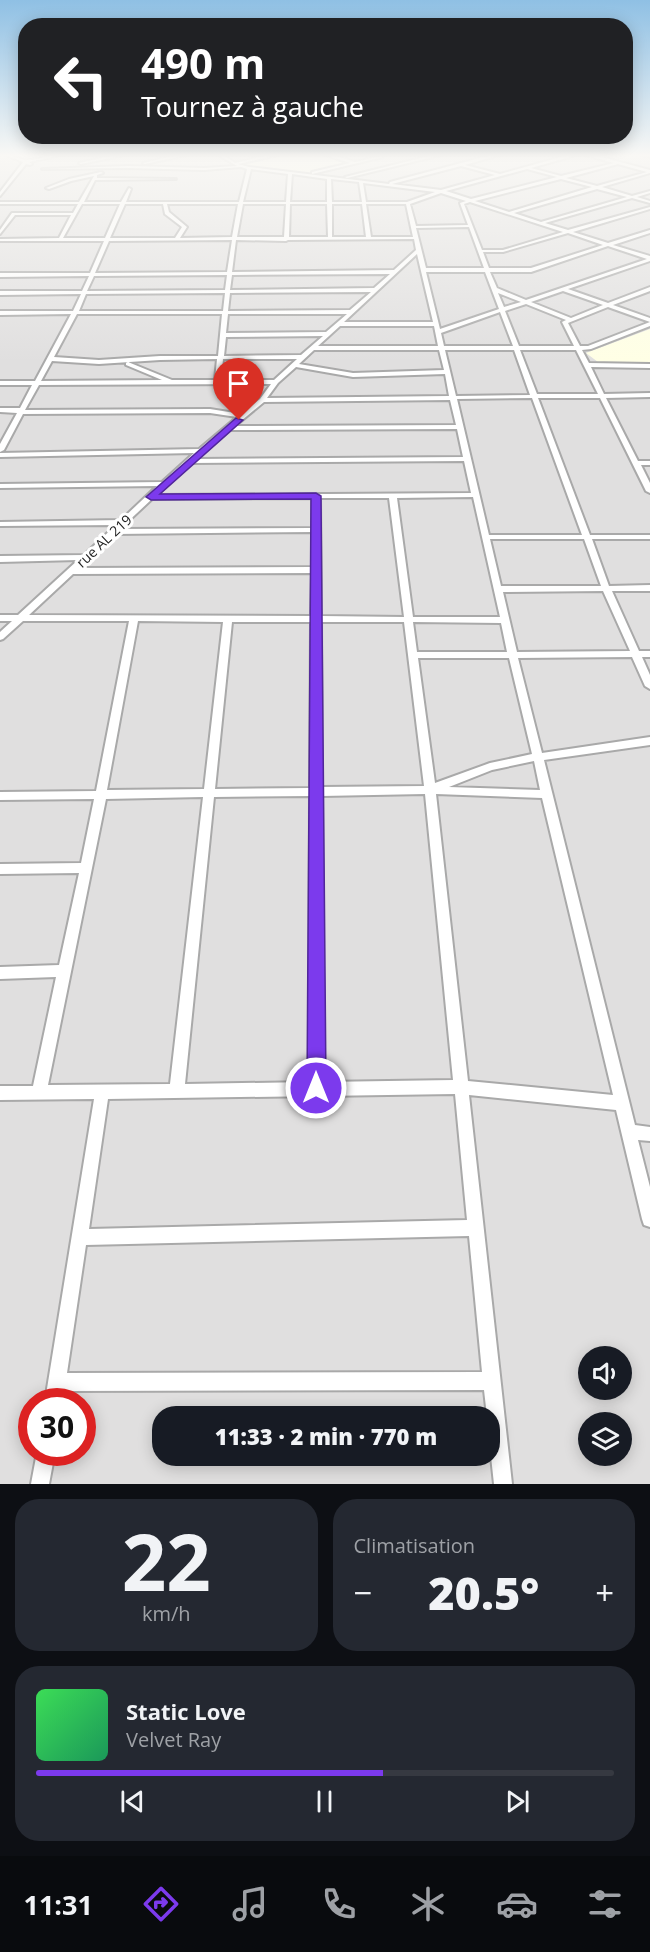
<!DOCTYPE html>
<html lang="fr">
<head>
<meta charset="utf-8">
<style>
  body { margin:0; font-family:"Open Sans",sans-serif; background:#242831; color:#f1f3f6; height:100vh; display:flex; flex-direction:column; font-size:22px; white-space:nowrap }
  * { box-sizing:border-box; margin:0 }
  p { font-size:20px; color:#9ea1a6 }
  .icon { flex:none; width:33px; height:33px; fill:none; stroke:currentColor; stroke-width:2; stroke-linecap:round; stroke-linejoin:round }
  .map { position:relative; height:1484px; overflow:hidden }
  .side { display:flex; flex-direction:column; gap:15px; padding:15px; background:#0d0f14; flex:1 }
  .side>* { flex:none }
  .banner { position:absolute; left:18px; top:18px; width:615px; height:126px; border-radius:24px; box-shadow:0 3px 15px #0003; background:#202124; color:#fff; overflow:hidden }
  .buttons { position:absolute; left:578px; top:1346px; display:grid; gap:12px }
  .buttons a { display:grid; place-items:center; width:54px; height:54px; border-radius:50%; background:#171b24; box-shadow:0 3px 15px #0003; font-size:30px }
  .speed { position:absolute; left:18px; top:1388px; display:flex; gap:12px; font-size:30px; font-weight:700; text-align:center }
  .speed>* { display:grid; place-content:center; width:78px; height:78px; border-radius:50%; background:#171b24; box-shadow:0 3px 15px #0003; line-height:1 }
  .speed .limit { border:9px solid #d22; background:#fff; color:#111 }
  .pin { position:absolute; display:grid; place-items:center; width:51px; height:51px; color:#fff; margin:-62px -26px; border-radius:50% 50% 50% 0; rotate:-45deg; box-shadow:0 0 6px #0007 }
  .pin .icon { rotate:45deg }
  .me { position:absolute; width:66px; margin:-33px; rotate:0deg; stroke-linejoin:round; filter:drop-shadow(0 0 4px #0008) }
  .turn { display:flex; align-items:center; gap:21px; height:126px; padding:0 24px; font-size:27px }
  .turn .icon { width:78px; height:78px; stroke-width:2.5 }
  .turn b { display:block; font-size:42px; line-height:51px }
  .big { font-size:45px; font-weight:800; line-height:1.1 }
  .side .tile { flex:1; display:flex; flex-direction:column; justify-content:center; gap:9px; min-width:0; padding:0 21px; border-radius:24px; background:#242831 }
  .side .dial { align-items:center; gap:0 }
  .dial b { font-size:78px; line-height:1 }
  .song { display:flex; align-items:center; gap:18px }
  .cover { width:72px; height:72px; border-radius:9px; background:linear-gradient(135deg,hsl(130 70% 55%),hsl(150 70% 35%)) }
  .played { height:6px; border-radius:3px; background:linear-gradient(90deg,#7c3aed 60%,#363941 60%) }
  .keys { display:flex; justify-content:space-around; direction:ltr }
  .heat { display:flex; justify-content:space-between; align-items:center; font-size:33px; direction:ltr }
  .side .tiles { flex:1; display:grid; gap:15px; grid-template-columns:1fr 1fr }
  .tile:last-child { grid-column:span 2 }
  .trip { position:absolute; left:152px; top:1406px; width:348px; height:60px; border-radius:24px; background:#171b24; box-shadow:0 3px 15px #0003; font-weight:800; line-height:60px; text-align:center }
  .tab-bar { display:flex; height:96px; justify-content:space-around; align-items:center; background:#090b0e; color:#9ea1a6 }
  .tab-bar .icon { width:42px; height:42px }
  .tab-bar .on { color:#7c3aed }
  .tab-bar b { font-size:27px; color:#f1f3f6 }
  .map>svg:first-child { display:block }
  .residential { fill:#e0dfdf; fill-rule:evenodd }
  .education { fill:#ffffe5 }
  .lines { fill:none; stroke-linecap:round; stroke-linejoin:round }
  .street-casing { stroke:#a9a9a9; stroke-width:4 }
  .street { fill:#fff; fill-rule:evenodd }
  .route { fill:#7c3aed; stroke:#51269a; stroke-width:1.5 }
  .labels { text-anchor:middle; stroke-width:6; stroke-linejoin:round; paint-order:stroke }
  .far-street-label { font-size:14px; fill:#222; stroke:#fff }
</style>
</head>
<body>
<div class="map">
<svg width="650" height="1484" viewBox="0 0 650 1484">
  <rect width="100%" height="100%" fill="#f2efe9"/>
  <path class="residential" d="M0,154H650V1484H0ZM588,1356H621V1389H588ZM32,1401H82V1452H32ZM162,1416H489V1455H162ZM588,1422H621V1455H588Z"/>
  <path class="education" d="M292,154H322L350,163L310,173L243,165Z
    M650,329V363L598,362L586,353Z"/>
  <g class="lines">
    <defs>
      <path id="street" d="M3,154C12,154 19,160 27,160C40,160 52,154 66,154L29,162L32,164L30,165L26,164L0,196V192L23,162Z
        M120,154H130L81,164L79,163Z
        M182,154H191L145,164L143,163Z
        M217,154H222L235,163L273,154H282L238,164L249,167L389,184L390,182L495,154H503L465,165L500,174L572,154H580L531,168L561,176L614,163L582,154H590L650,170V173L602,187L632,196L650,191V193L637,197L650,201V203L632,198L545,223L568,230L650,207V209L573,232L608,243L650,230V233L613,245L650,256V261L568,289L608,303L650,287V291L613,305L650,318V322L608,307L568,323L580,346H588L650,322V326L591,349L582,350L589,363L650,364V368L591,367L604,394L650,393V397L606,398L638,461H650V465H641L650,483V493L646,491L600,398H538L590,535H650V539H592L609,586L650,585V591H612L639,651H650V657H642L650,675V689L645,686L632,657L518,658L542,753L650,737V745L544,760L635,1125L650,1127V1141L638,1140L650,1187V1227L644,1225L642,1219L616,1110L469,1095L512,1484H494L489,1438V1416H487L484,1390L65,1391L63,1401H45L94,1099L0,1100V1086H33L56,977L0,979V967L59,965L79,873L0,874V864L81,863L94,799L0,800V792L96,791L129,621H23L3,639L0,640V632L12,621H0V615H18L78,560L0,562V556L84,555L116,525L0,526V522L121,520L157,486L0,488V484L162,482L194,453L0,457V453L199,449L237,417L210,413L23,414L4,450L0,452V444L17,413L0,412V408H20L32,385H0V381H35L71,314L0,315V311H73L81,294L0,295V291H82L89,276L0,277V273H90L104,241H0V239L59,238L71,215H15L0,234V230L12,213H73L78,204H0V202H79L94,176L71,181L49,189L46,188L69,179L101,172L103,173L97,175V178L176,179L95,180L84,202H121L129,188L131,189L126,202H239L247,169L241,167L204,170L128,168L42,169L128,166L204,168L237,166ZM618,164L647,172L597,186L566,178ZM461,166L495,175L441,190L392,184ZM251,169L288,174L286,202H243ZM527,169L557,177L471,199L446,191ZM292,174L327,179V202H290ZM331,179L359,182L362,202H332ZM561,179L592,187L509,212L475,201ZM363,183L435,192L407,202H366ZM597,189L627,197L541,222L514,213ZM441,193L466,201L460,203L468,225L416,226L410,204ZM470,202L563,232L503,250H482L464,204ZM82,204H120L105,238H63ZM125,204H163L165,214L182,227L175,238H110ZM167,204H238L232,237L180,238L187,227L169,212ZM243,204H286L284,237H237ZM290,204H327L328,237H289ZM332,204H362L366,237H332ZM366,204H406L413,237H371ZM469,227L484,268H426L416,228ZM568,233L603,245L531,268H489L483,252H503ZM414,239L416,250L394,270L232,272L236,240L286,241L288,240ZM232,240L227,272L95,273L109,241ZM608,246L647,259L526,300L497,288L490,272H531ZM417,254L433,322H344ZM426,272H485L499,309L440,329ZM390,274L374,288L230,290L232,275ZM227,275L225,290L87,291L94,276ZM563,291L603,305L571,318L531,302ZM371,292L350,310L228,311L230,293ZM225,293L223,311H79L86,294ZM498,293L521,302L504,307ZM526,304L566,320L562,322L574,346H519L505,311ZM500,312L513,346H444L441,333ZM77,314H222L218,356H160L99,360L54,357ZM228,314H347L326,332L226,333ZM340,326H434L438,346H318ZM323,336L301,355L224,356L226,337ZM314,350H439L444,370L353,373L299,364ZM445,350H514L530,395L456,396ZM520,350H576L598,394H537ZM217,359L215,380H172L128,362L126,363V365L162,380L41,381L52,361L99,364L160,360ZM223,359H297L274,380H221ZM296,367L353,377L445,374L449,396L267,398L278,383ZM271,384L260,399L241,414L210,409L25,410L39,385ZM532,398L582,535H489L457,399ZM450,400L456,425L235,426L264,402ZM457,429L463,457L196,459L230,430ZM464,461L471,493L157,495L191,463ZM473,497L500,617H413L397,498ZM312,498V528L120,529L152,499ZM320,498H389L404,617L321,616ZM312,532V567L79,568L115,534ZM490,539H584L601,586H501ZM312,573L311,616L29,615L73,574ZM603,591L630,651L517,652L503,592ZM138,621L223,622L204,789L107,790ZM232,622H311L310,788L215,789ZM321,622H404L424,786L322,787ZM413,622L501,623L507,652H417ZM418,658H509L532,754L490,763L435,783ZM534,761L540,790L449,787L492,770ZM425,794L453,1080L323,1082L322,796ZM436,794L542,798L613,1095L468,1081ZM310,796L309,1082L185,1084L214,797ZM203,797L170,1084L48,1085L106,799ZM455,1094L467,1220L89,1229L108,1099ZM469,1236L482,1372L67,1373L86,1245Z
        M323,154H330L355,162L381,156L383,157L312,174V172L350,163Z
        M437,154H445L347,178L345,177Z
        M641,154L650,155V157L642,155Z
        M37,1452H55L49,1484H31Z"/>
    </defs>
    <use href="#street" class="street-casing"/>
    <use href="#street" class="street"/>
  </g>
  <linearGradient id="sky" x2="0" y2="1"><stop stop-color="#8fc0e4"/><stop offset="0.43" stop-color="#f9f8f5"/><stop offset="1" stop-color="#f9f8f5" stop-opacity="0"/></linearGradient>
  <rect width="650" height="362" fill="url(#sky)"/>
  <path class="route" d="M236,418L243,420L160,494L316,493L321,496L326,1088L323,1095L316,1097L310,1095L307,1088L311,499L151,500L146,497Z"/>
  <g class="labels">
    <g class="far-street-label">
      <text transform="translate(104 541) rotate(-43)" y="5">rue AL 219</text>
    </g>
  </g>
</svg>
<div class="buttons">
<a><svg class="icon" aria-label="sound" viewBox="0 0 24 24"><path d="M4 9h4l5-4v14l-5-4H4zM17 9q2 3 0 6"/></svg></a>
<a><svg class="icon" aria-label="layers" viewBox="0 0 24 24"><path d="M12 4l9 5-9 5-9-5zM3 14l9 5 9-5"/></svg></a>
</div>
<div class="speed"><div class="limit">30</div></div>
<div class="pin" style="left:239px;top:420px;background:#d93025"><svg class="icon" aria-label="arrive" viewBox="0 0 24 24"><path d="M6 21V4h12l-3 4 3 4H6"/></svg></div>
<svg class="me" style="left:316px;top:1088px" viewBox="-20 -20 40 40"><circle r="17" fill="#7c3aed" stroke="#fff" stroke-width="3"/><path d="M0-11L8 9 0 5-8 9z" fill="#fff"/></svg>
<div class="trip">11:33 · 2 min · 770 m</div>
<div class="banner">
<div class="turn"><svg class="icon" aria-label="left" viewBox="0 0 24 24"><path d="M17 20v-9H6M10 6l-5 5 5 5"/></svg><div><b>490 m</b>Tournez à gauche</div></div>
</div>
</div>
<section class="side">
<div class="tiles">
<div class="tile dial"><b>22</b><p>km/h</p></div>
<div class="tile"><p>Climatisation</p>
<div class="heat"><a>−</a><b class="big">20.5°</b><a>+</a></div>
</div>
<div class="tile">
<div class="song"><i class="cover"></i><div><b>Static Love</b><p>Velvet Ray</p></div></div>
<div class="played"></div>
<div class="keys"><svg class="icon" aria-label="previous" viewBox="0 0 24 24"><path d="M18 5L8 12l10 7zM5 5v14"/></svg><svg class="icon" aria-label="pause" viewBox="0 0 24 24"><path d="M8 5v14M16 5v14"/></svg><svg class="icon" aria-label="next" viewBox="0 0 24 24"><path d="M6 5l10 7-10 7zM19 5v14"/></svg></div>
</div>
</div>
</section>
<nav class="tab-bar">
<b>11:31</b>
<svg class="icon on" aria-label="directions" viewBox="0 0 24 24"><path d="M12 3l9 9-9 9-9-9zM9 14v-3h6M13 9l2 2-2 2"/></svg>
<svg class="icon" aria-label="music" viewBox="0 0 24 24"><path d="M9 18V5l10-2v13"/><circle cx="6" cy="18" r="3"/><circle cx="16" cy="16" r="3"/></svg>
<svg class="icon" aria-label="phone" viewBox="0 0 24 24"><path d="M5 4h4l2 5-3 2q2 4 5 5l2-3 5 2v4C11 20 4 13 5 4z"/></svg>
<svg class="icon" aria-label="climate" viewBox="0 0 24 24"><path d="M12 3v18M4 7l16 10M4 17L20 7"/></svg>
<svg class="icon" aria-label="car" viewBox="0 0 24 24"><path d="M5 17H2v-5l4-1 3-4h7l3 4 3 1v5h-3M9 17h6M6 11h13"/><circle cx="7" cy="17" r="2"/><circle cx="17" cy="17" r="2"/></svg>
<svg class="icon" aria-label="filters" viewBox="0 0 24 24"><path d="M4 7h16M4 17h16"/><circle cx="9" cy="7" r="2"/><circle cx="15" cy="17" r="2"/></svg>
</nav>
</body>
</html>
